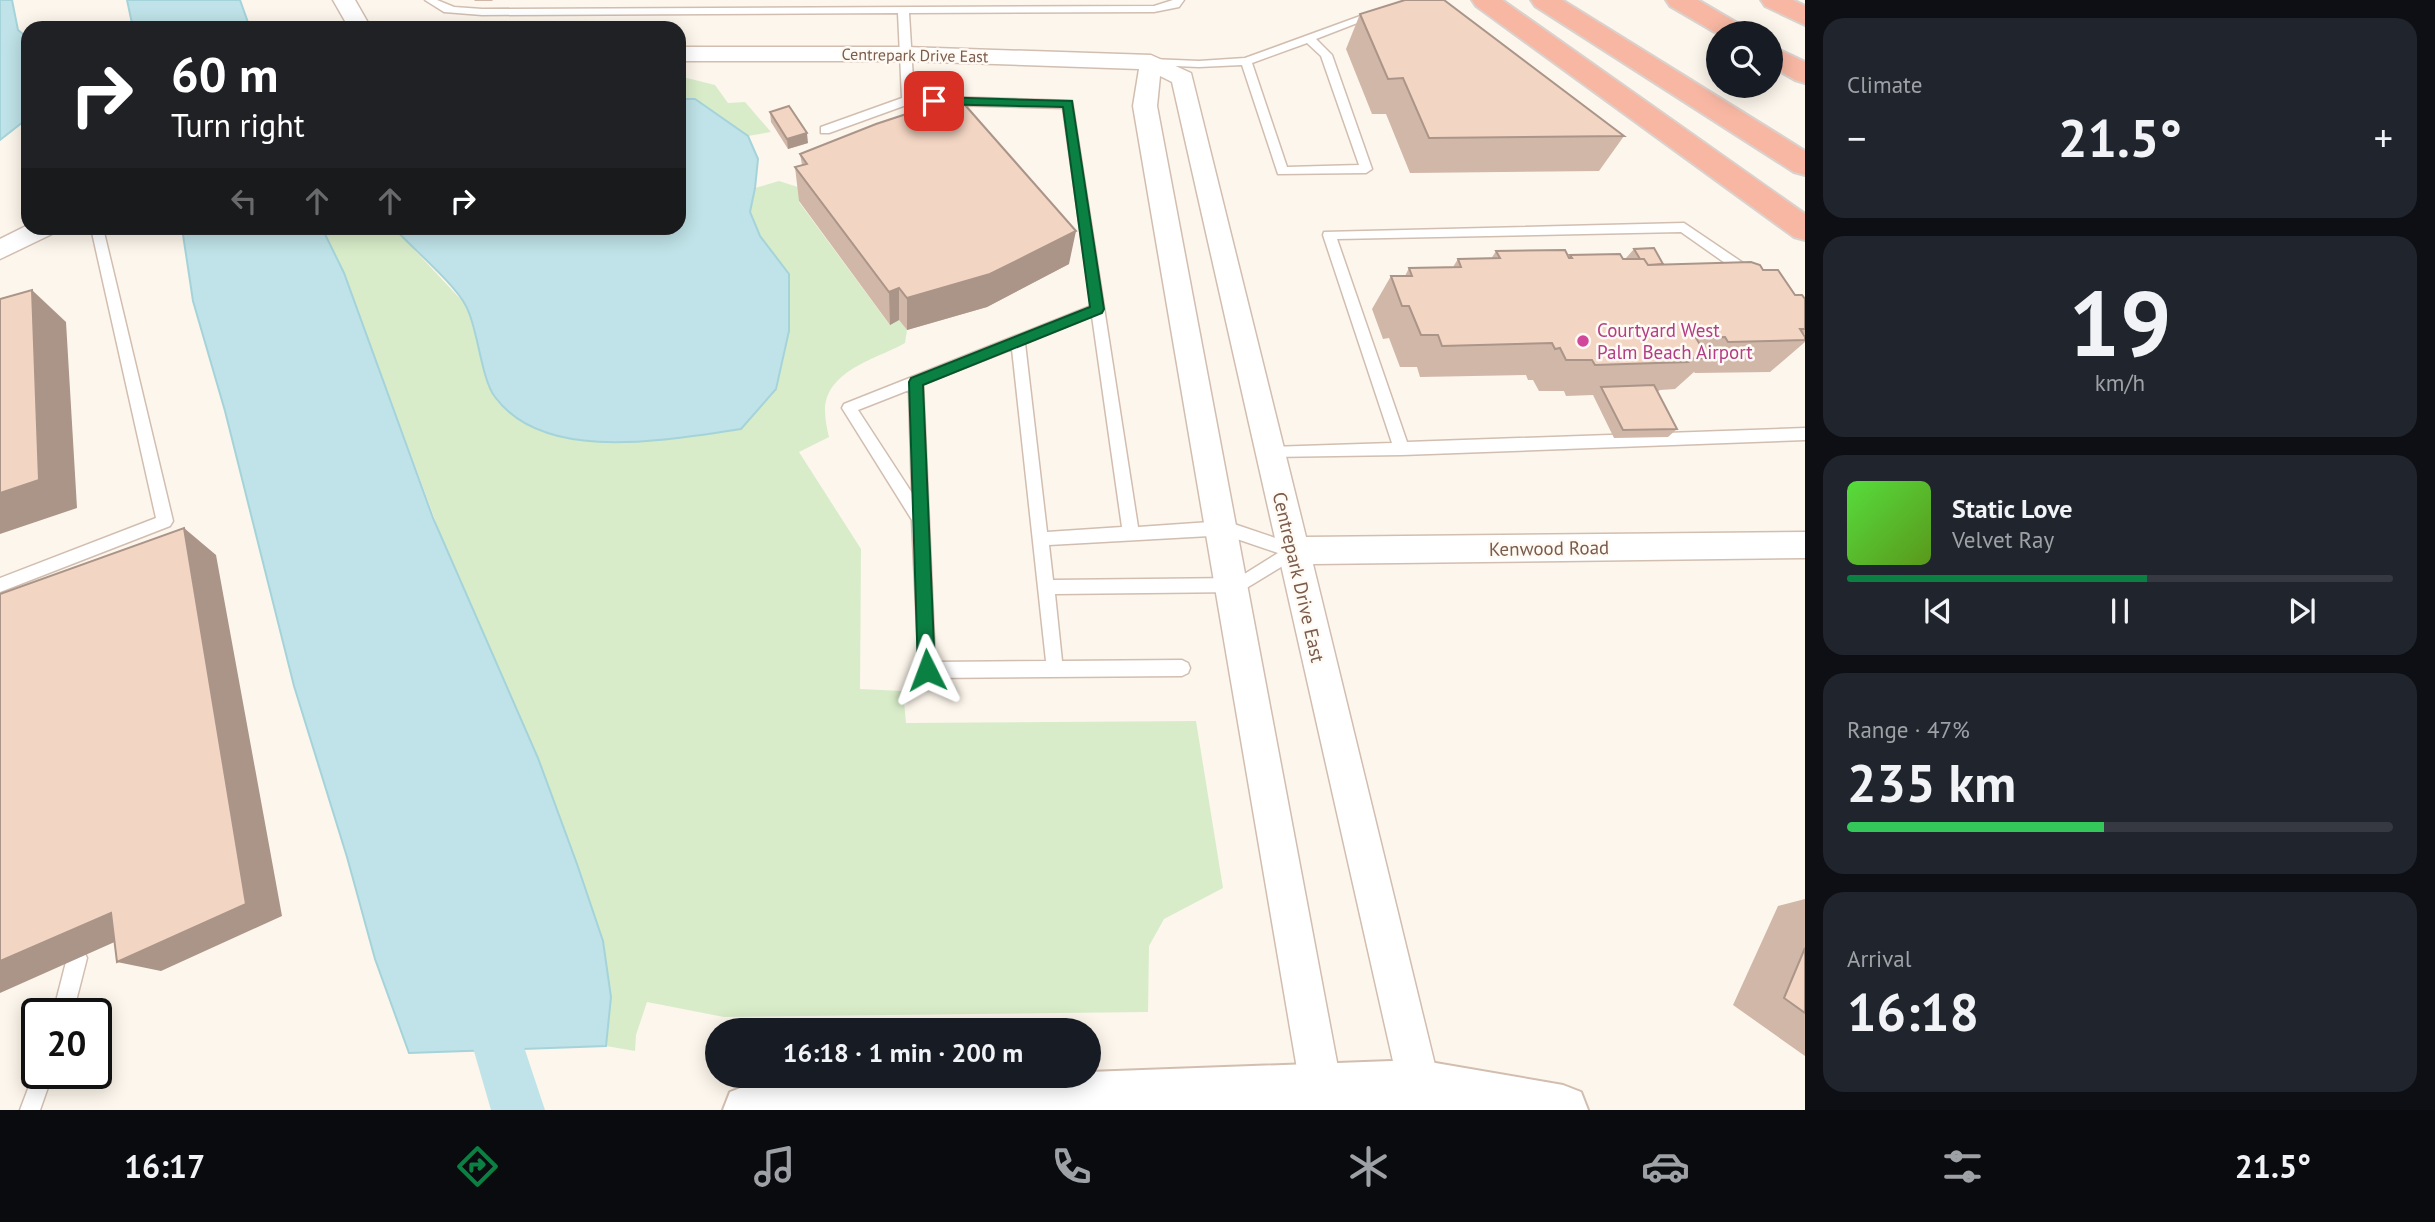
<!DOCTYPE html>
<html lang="en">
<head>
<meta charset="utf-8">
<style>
  body { margin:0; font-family:"PT Sans",sans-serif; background:#20242c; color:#f1f3f6; height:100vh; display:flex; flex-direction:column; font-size:26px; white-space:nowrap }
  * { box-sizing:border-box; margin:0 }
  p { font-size:23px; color:#9ea1a6 }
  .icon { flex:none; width:38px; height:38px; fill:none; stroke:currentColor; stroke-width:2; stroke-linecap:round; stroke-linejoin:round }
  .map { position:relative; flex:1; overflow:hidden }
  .panel { display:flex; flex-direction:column; gap:18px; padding:18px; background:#0d0f14; width:630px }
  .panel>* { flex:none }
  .guide { position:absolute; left:21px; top:21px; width:665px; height:214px; border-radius:21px; box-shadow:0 4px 18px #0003; background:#202124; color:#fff; overflow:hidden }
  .fabs { position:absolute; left:1706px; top:21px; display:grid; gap:14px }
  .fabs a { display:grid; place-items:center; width:77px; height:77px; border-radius:50%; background:#171b24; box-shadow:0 4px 18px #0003; font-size:35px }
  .speed { position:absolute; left:21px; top:998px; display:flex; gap:14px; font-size:35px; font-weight:700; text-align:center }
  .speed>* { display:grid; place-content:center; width:91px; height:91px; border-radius:50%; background:#171b24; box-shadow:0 4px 18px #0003; line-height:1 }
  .speed .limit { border:4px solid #111; border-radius:10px; background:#fff; color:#111 }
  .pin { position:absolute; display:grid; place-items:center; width:60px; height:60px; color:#fff; margin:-30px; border-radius:14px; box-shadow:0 4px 10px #0006 }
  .me { position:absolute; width:77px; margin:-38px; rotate:357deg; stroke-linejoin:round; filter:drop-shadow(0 0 5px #0008) }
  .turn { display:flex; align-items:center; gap:24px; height:147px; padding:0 35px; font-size:32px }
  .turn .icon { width:91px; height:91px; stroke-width:2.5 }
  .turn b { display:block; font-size:49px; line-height:60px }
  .lanes { display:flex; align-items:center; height:66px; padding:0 35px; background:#0003; justify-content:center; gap:35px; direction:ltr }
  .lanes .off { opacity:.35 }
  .big { font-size:52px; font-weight:600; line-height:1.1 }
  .panel .widget { flex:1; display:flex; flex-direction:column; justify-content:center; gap:10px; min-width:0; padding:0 24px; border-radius:21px; background:#20242c }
  .panel .dial { align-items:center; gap:0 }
  .dial b { font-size:91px; line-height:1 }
  .song { display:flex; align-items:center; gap:21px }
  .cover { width:84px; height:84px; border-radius:10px; background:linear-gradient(135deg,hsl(110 70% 55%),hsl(90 70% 35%)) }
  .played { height:7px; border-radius:4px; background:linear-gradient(90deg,#0b8043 55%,#363941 55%) }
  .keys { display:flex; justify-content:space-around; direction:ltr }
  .heat { display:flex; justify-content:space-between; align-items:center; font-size:38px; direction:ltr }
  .charge { height:10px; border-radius:5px; background:linear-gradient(90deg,#34c759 47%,#363941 0) }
  .trip { position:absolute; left:705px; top:1018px; width:396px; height:70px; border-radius:35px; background:#171b24; box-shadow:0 4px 18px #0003; font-weight:600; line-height:70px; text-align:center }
  .tab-bar { display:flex; height:112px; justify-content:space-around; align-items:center; background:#090b0e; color:#9ea1a6 }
  .tab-bar .icon { width:49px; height:49px }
  .tab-bar .selected { color:#0b8043 }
  .tab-bar b { font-size:32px; color:#f1f3f6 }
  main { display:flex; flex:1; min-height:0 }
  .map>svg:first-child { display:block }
  .green { fill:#d8ecc9 }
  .water { fill:#bfe3e8; stroke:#a5d3da; stroke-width:2 }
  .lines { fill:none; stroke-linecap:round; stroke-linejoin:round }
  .canal { fill:#bfe3e8; fill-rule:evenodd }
  .service-casing { stroke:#d1beb0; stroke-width:3 }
  .minor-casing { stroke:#d1beb0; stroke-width:3 }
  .tertiary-casing { stroke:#d1beb0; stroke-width:4 }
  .motorway-casing { stroke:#dad1cd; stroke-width:4 }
  .service { fill:#fff; fill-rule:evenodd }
  .minor { fill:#fff; fill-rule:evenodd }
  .tertiary { fill:#fff; fill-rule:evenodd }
  .motorway { fill:#f7b7a3; fill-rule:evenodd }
  .wall { fill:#d1b7a8 }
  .shaded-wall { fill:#aa9588 }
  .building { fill:#f3d5c3; stroke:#aa9588; stroke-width:2 }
  .route { fill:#0b8043; stroke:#07532c; stroke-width:2 }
  .hotel-dot { fill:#d1479c; stroke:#fffaf3; stroke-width:2.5 }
  .labels { text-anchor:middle; stroke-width:5; stroke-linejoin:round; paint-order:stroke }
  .far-street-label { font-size:16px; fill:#7a5c4d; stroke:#fffaf3 }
  .hotel-label { font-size:19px; fill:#b23c85; stroke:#fffaf3; text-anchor:start }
  .street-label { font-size:19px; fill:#7a5c4d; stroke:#fffaf3 }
</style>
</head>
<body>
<main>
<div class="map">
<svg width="1805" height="1110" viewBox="0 0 1805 1110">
  <rect width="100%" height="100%" fill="#fdf6ec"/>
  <path class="green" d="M679,76L715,85L728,103L745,102L771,132L748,136L695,99H679Z
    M779,181L804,189L799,202L889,324L899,320L907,330L905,343C877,359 826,370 825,410C825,419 827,429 829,437L799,452L861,549L860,689L903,691L906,723L1196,721L1223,888L1164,919L1149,946L1148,1012L724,1017L647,1002L636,1035L635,1051L606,1046L611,997L344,273L322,228H394L466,305L493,396L741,429L776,389L789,274L760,236L750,212L755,188Z"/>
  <path class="water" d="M0,0H12L18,30L28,38V118L0,140Z
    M127,0H240L250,28H133Z
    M679,99H695L748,136L758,159L755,188L750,212L760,236L789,274V331L776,389L741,429C670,439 545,465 495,397C481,379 478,328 466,306C454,283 413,249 394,228H679Z
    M182,228H322L344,273L433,518L538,758L577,864L603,941L611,997L606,1046L409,1053L375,959L347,857L294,686L225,411L193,301Z"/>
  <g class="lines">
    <path class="canal" d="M483,971L501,978L545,1110H491L458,996L465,978Z"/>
    <defs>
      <path id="service" d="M425,0H437L454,7L482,9L1154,6L1173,0H1184L1179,7L1154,12L909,13L914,96L1072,101L1138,527L1210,522L1234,524L1299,546L1301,551L1299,556L1240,592L1055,594L1062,661L1182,660L1188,663L1190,668L1188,673L1182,676L927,678L921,675L919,670L912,520L842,408L844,404L1091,306L1063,108L909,104L829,133H821V127L902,98L898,13L482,15L444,12ZM1092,316L1122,527L1047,532L1025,343ZM1012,349L1046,661L935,662L923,384ZM909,390L912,493L858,410ZM1210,536L1234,538L1278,553L1238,578L1053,580L1049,545Z
        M1374,11L1383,13L1316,39L1332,55L1372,169L1366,173L1278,174L1242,65L1199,67L1151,65L1145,62L1151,59L1199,61L1245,58ZM1307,43L1321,56L1359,165L1287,167L1252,63Z
        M1684,223L1755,271V277H1745L1681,232L1337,239L1407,442L1805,428V440L1402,455L1265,457L1263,453L1270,447L1392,443L1323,235L1324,232Z
        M91,228H103L173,521L170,526L0,592V578L156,518Z
        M77,948L84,951L87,958L73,1013H53L67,958L70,951Z
        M37,1065V1073H53L40,1110H20Z"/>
      <path id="minor" d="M333,0H355L371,28H349Z
        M679,47H905L1151,55L1191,73L1306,537L1805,532V558L1313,564L1446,1110H1404L1172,82L1160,76L1157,106L1346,1110H1304L1133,106L1139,69L905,61H679Z
        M28,225V228H56L52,234L0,259V239Z"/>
      <path id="tertiary" d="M1418,1060L1563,1085L1581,1092L1588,1110H723L730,1092L748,1085L972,1076H1088V1072Z"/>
      <path id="motorway" d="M1472,0H1502L1805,214V240L1794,237L1476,6Z
        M1531,0H1562L1805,151V175L1794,172L1535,6Z
        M1666,0H1698L1744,27L1748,33L1718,34L1670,6Z
        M1761,0H1793L1805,6V25L1765,6Z
        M1771,46L1805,62V83L1795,80L1771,66Z"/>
    </defs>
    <use href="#service" class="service-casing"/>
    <use href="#minor" class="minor-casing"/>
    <use href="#tertiary" class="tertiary-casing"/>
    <use href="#motorway" class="motorway-casing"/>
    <use href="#service" class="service"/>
    <use href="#minor" class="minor"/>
    <use href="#tertiary" class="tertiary"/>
    <use href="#motorway" class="motorway"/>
  </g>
  <path class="wall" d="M474,0H493L492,1H475Z
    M1360,14L1624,136L1599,171L1410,173L1386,114H1372L1346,49Z
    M770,112L808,143L788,149L771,122Z
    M800,154L1069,264L987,307L907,330L899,320L890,325L799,201L795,167L802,165Z
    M1634,249L1663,264L1763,270L1795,295L1805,299V333L1804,335L1805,337V342L1770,372L1695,373L1694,372L1675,389L1660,390L1657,392L1677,429L1668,437L1614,438L1593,395L1566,396L1564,391H1539L1533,380H1528L1526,375L1420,377L1417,367H1400L1389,338L1383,339L1372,309L1391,276H1405L1409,268L1453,267L1458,259H1491L1496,251L1568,257L1570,255L1627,259L1626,258Z
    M1805,899V1056L1733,1005L1778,906Z"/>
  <path class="shaded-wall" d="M807,133L808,143L788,149L787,139Z
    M1076,231L1069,264L987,307L907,330V298Z
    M899,288V320L890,325L889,292Z
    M32,290L66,322L77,508L0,534V493Z
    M184,528L216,555L282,916L161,971L117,962Z
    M111,913L155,924L0,993V961Z"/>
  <path class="building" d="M1405,0H1444L1624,136L1429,138L1403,78L1388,79L1360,14Z
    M958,97L1076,231L990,274L907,298L899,288L889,292L795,167L807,164L800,154L876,124Z
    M789,106L807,133L787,139L770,112Z
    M1654,248L1663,264L1648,265L1644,259H1640L1634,249Z
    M1565,250L1569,258H1572L1570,255L1620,254L1623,259H1644L1648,265L1751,262L1760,265L1763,270H1778L1795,295H1802L1805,299V329H1800L1805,337V340L1728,342L1725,337L1696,338L1708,358L1686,359L1688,362L1595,365L1592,360H1566L1560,348L1555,349L1552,343L1442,346L1438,335H1421L1409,306H1402L1391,276H1412L1409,268L1461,267L1458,259L1500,258L1496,251Z
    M32,290L39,480L0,493V299Z
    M1654,385L1677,429L1623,430L1601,387Z
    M184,528L246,904L117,962L111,913L0,961V594Z
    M1805,948V1013L1784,998Z"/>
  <path class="route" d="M934,97L1072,101L1104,309L1102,313L923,385L935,670L933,676L927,678L921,676L918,670L909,382L911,378L1090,307L1063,107L930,104L929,101Z"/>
  <circle class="hotel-dot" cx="1583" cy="341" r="7"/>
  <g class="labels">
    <g class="far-street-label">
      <text transform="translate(915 55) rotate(1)" y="6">Centrepark Drive East</text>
    </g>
    <g class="hotel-label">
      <text x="1597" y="337">Courtyard West<tspan x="1597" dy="22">Palm Beach Airport</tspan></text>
    </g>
    <g class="street-label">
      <text transform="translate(1549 548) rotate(-1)" y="7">Kenwood Road</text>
      <text transform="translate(1299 577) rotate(77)" y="7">Centrepark Drive East</text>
    </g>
  </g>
</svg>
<div class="fabs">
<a><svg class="icon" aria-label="search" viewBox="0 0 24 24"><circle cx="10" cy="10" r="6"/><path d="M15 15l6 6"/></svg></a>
</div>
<div class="speed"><div class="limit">20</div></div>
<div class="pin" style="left:934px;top:101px;background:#d93025"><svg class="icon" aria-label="arrive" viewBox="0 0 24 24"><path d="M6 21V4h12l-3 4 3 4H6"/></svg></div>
<svg class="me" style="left:927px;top:670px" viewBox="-20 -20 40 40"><path d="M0-17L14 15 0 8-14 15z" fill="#0b8043" stroke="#fff" stroke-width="4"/></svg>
<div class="trip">16:18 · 1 min · 200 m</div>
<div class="guide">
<div class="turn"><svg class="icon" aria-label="right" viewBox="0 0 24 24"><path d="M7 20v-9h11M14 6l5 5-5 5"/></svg><div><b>60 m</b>Turn right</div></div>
<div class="lanes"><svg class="icon off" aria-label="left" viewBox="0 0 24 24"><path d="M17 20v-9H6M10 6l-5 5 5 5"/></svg><svg class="icon off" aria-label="ahead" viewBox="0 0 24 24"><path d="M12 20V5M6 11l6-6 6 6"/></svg><svg class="icon off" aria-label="ahead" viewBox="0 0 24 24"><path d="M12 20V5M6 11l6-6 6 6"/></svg><svg class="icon" aria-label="right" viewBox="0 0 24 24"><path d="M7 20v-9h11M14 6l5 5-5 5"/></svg></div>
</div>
</div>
<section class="panel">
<div class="widget"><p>Climate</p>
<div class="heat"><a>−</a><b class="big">21.5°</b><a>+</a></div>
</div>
<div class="widget dial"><b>19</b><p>km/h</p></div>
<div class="widget">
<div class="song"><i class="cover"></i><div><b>Static Love</b><p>Velvet Ray</p></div></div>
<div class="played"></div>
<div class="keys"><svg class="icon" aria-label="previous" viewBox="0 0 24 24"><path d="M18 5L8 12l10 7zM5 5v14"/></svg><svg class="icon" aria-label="pause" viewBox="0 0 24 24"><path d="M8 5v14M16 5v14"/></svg><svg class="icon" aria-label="next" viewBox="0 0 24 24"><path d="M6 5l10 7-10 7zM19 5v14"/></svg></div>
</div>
<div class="widget"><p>Range · 47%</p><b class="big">235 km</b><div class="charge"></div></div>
<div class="widget"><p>Arrival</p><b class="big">16:18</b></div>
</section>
</main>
<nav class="tab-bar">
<b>16:17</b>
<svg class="icon selected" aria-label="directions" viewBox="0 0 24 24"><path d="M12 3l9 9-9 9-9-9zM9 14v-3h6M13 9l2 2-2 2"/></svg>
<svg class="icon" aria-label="music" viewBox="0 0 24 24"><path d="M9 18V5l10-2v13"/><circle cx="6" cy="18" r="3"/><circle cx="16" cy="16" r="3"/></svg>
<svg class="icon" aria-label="phone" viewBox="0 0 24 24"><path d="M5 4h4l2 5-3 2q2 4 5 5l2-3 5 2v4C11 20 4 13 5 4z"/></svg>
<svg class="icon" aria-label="climate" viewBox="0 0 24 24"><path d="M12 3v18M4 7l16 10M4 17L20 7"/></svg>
<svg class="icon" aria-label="car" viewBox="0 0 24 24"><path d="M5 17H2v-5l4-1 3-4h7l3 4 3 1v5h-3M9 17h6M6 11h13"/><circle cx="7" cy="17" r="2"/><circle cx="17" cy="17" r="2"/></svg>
<svg class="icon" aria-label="filters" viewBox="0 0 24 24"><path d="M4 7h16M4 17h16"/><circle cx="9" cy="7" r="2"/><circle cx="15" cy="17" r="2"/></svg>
<b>21.5°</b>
</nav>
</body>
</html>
